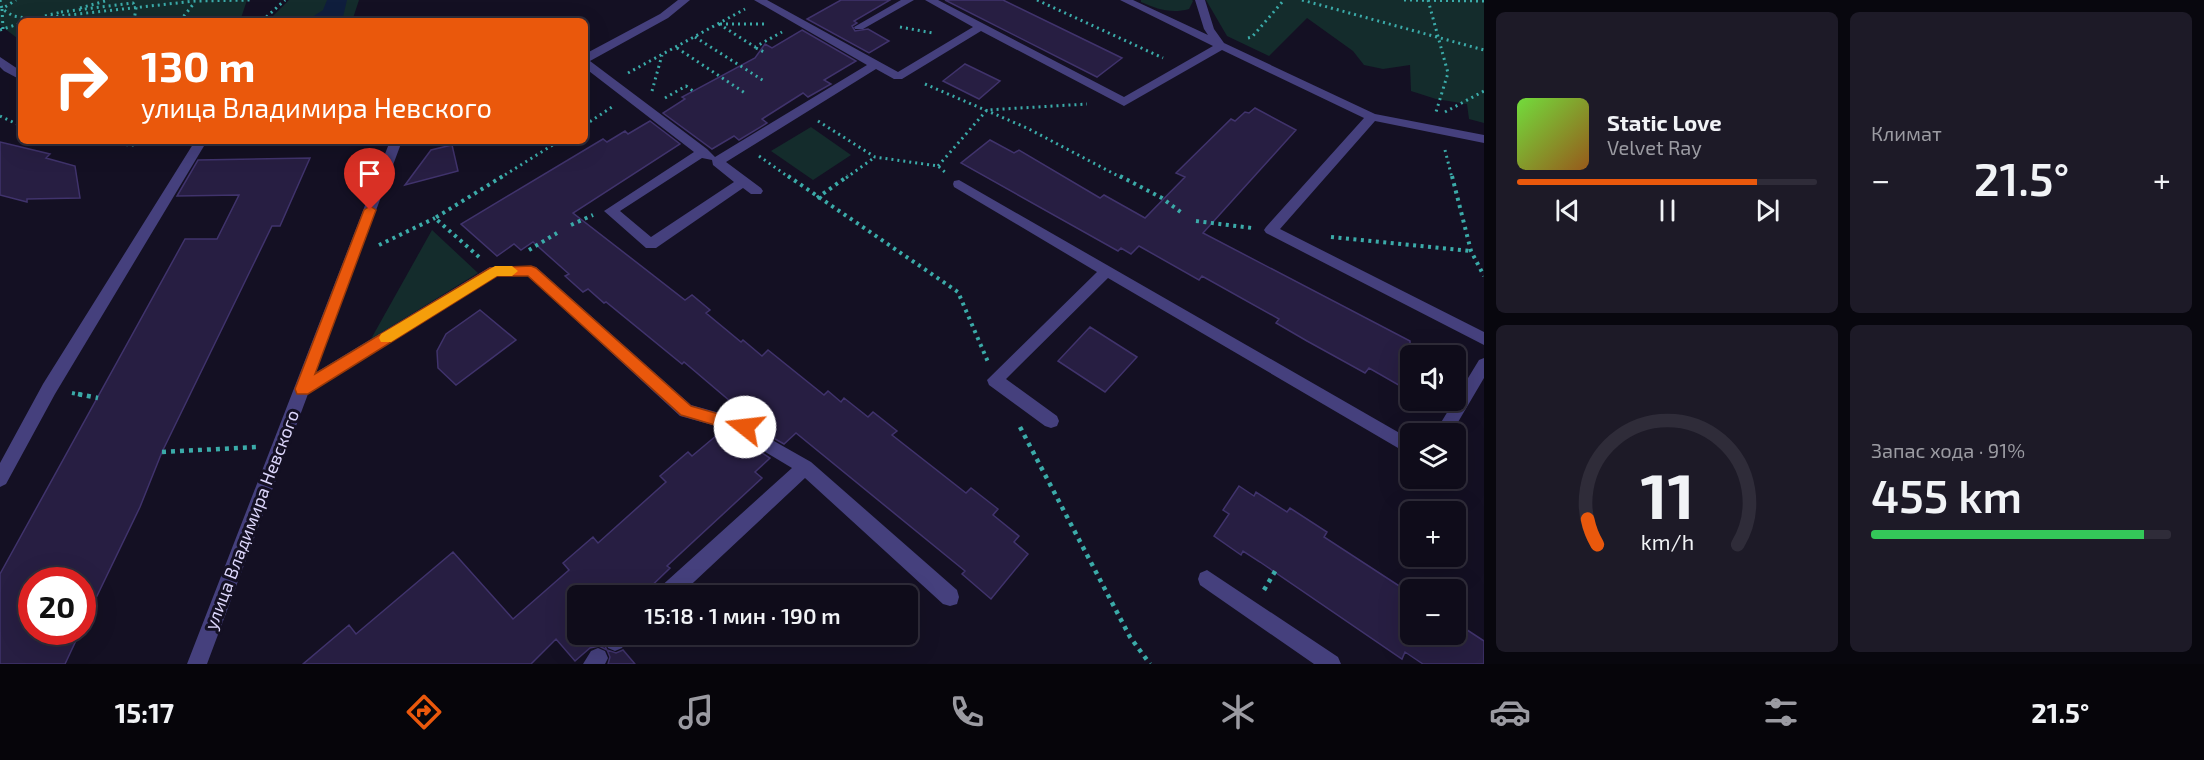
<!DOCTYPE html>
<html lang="ru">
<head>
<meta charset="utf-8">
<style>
  body { margin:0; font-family:"Exo 2",sans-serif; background:#1d1a27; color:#f1f3f6; height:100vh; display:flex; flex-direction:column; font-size:22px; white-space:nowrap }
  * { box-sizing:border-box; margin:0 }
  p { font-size:20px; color:#9b9ba2 }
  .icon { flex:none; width:33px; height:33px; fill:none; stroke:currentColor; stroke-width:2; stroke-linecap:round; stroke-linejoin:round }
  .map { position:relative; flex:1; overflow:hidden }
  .sheet { display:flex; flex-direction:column; gap:12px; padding:12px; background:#08070e; width:720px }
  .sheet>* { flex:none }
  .guide { position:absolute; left:18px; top:18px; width:570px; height:126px; border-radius:9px; box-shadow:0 6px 24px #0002,0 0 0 2px #2f2c39; background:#ea580c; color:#fff; overflow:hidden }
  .tools { position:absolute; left:1400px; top:345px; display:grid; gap:12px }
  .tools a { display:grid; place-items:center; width:66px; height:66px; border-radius:9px; background:#0f0c1a; box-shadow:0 6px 24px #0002,0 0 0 2px #2f2c39; font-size:30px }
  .speed { position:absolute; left:18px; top:567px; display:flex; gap:12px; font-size:30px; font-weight:700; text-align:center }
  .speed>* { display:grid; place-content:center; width:78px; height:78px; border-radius:50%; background:#0f0c1a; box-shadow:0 6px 24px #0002,0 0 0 2px #2f2c39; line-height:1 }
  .speed .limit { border:9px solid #d22; background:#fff; color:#111 }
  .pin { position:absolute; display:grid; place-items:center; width:51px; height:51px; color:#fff; margin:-62px -26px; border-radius:50% 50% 50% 0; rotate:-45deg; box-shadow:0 0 6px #0007 }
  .pin .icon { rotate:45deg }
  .me { position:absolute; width:66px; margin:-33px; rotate:286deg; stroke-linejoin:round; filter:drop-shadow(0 0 4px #0008) }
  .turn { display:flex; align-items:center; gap:21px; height:126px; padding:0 24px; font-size:27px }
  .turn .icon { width:78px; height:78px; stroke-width:2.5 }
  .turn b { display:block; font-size:42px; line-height:51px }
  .big { font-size:45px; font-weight:600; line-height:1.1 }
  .sheet .widget { flex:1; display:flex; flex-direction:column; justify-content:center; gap:9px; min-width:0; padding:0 21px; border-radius:9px; background:#1d1a27 }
  .sheet .dial { align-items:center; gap:0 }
  .dial svg { height:156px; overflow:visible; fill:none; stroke:#2f2c39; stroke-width:7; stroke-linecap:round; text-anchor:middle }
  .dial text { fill:#f1f3f6; stroke:none }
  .song { display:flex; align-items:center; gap:18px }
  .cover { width:72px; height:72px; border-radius:9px; background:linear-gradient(135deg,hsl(100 70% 55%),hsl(30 70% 35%)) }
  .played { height:6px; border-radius:3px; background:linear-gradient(90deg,#ea580c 80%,#2f2c39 80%) }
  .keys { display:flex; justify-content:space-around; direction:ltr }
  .heat { display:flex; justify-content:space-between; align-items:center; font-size:33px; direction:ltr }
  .charge { height:9px; border-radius:4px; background:linear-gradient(90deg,#34c759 91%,#2f2c39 0) }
  .sheet .tiles { flex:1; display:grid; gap:12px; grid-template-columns:repeat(2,1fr) }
  .trip { position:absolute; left:567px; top:585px; width:351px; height:60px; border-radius:9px; background:#0f0c1a; box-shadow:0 6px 24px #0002,0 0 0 2px #2f2c39; font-weight:600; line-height:60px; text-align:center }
  .tabs { display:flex; height:96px; justify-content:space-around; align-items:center; background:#06050a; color:#9b9ba2 }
  .tabs .icon { width:42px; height:42px }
  .tabs .active { color:#ea580c }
  .tabs b { font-size:27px; color:#f1f3f6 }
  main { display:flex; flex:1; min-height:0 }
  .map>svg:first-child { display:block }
  .green { fill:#142c2c }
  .water { fill:#0f1e3d }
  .building { fill:#271e42; stroke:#40336c; stroke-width:1.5 }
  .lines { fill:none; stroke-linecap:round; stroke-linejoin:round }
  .path-far2 { stroke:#3baba9; stroke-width:3; stroke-dasharray:2 4; stroke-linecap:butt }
  .path-far1 { stroke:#3baba9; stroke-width:4; stroke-dasharray:3 4.5; stroke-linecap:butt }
  .path { stroke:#3baba9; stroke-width:4.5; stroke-dasharray:4 5; stroke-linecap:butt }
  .minor { fill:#45407d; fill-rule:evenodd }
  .route { fill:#ea580c; stroke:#983908; stroke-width:1.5 }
  .slow { fill:#f59e0b }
  .labels { text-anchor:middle; stroke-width:6; stroke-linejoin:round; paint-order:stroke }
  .street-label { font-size:18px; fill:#dcd6fb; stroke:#141023 }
</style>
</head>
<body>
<main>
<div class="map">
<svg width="1484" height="664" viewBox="0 0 1484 664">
  <rect width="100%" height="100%" fill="#141023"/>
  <path class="green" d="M0,0H247L240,21H21V41L0,25Z
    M289,0H359L352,21H268Z
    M1141,0H1192L1193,1L1189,9C1171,14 1157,9 1141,2Z
    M1206,0H1484V123L1469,119L1467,104L1436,99L1411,91L1410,65L1383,69L1364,65L1353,51L1307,18L1269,56L1227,36Z
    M811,127L851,155L813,180L771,151Z
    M432,230L478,273L371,339Z"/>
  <path class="water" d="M327,0H347L342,21H306L323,10Z"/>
  <path class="building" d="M841,0H890L854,21L857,23L852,26L855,31L868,29L889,41L869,53L807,19Z
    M945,0H1003L1122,58L1097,77Z
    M802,30L856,61L824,80L831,84L808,97L803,93L762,119L767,123L739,140L734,136L712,149L663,113L685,99L682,97L755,58L765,44L772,48Z
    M965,64L1000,81L979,99L943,81Z
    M1255,108L1296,130L1203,233L1410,341V373L1402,387L1369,368L1365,373L1307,341L1276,323L1279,319L1202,276L1199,280L1139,246L1131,254L1121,248L1118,251L961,163L990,140L1014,153L1019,150L1100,198L1104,195L1145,218L1185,177L1176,173L1231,119L1235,121L1245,112L1249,113Z
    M650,121L680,144L573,213L685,300L692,295L710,310L706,313L741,342L743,340L762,356L768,350L824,395L828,391L841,402L844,398L868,417L873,412L897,431L892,435L966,493L971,488L998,509L993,515L1019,536L1014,542L1028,554L991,599L962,574L965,571L796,433L784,444L759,430L754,431L753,421L740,416L744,413L684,362L682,364L606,302L604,303L588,289L583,292L565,276L569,274L533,242L521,250L514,244L497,256L461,224L603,139L607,142L625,131L628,134Z
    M0,142L50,154L46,158L75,166L80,198L27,199V202L0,195Z
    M452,145L458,171L405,185L431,150Z
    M310,158L280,226H272L162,452L140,507L82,627V580H32V632H80L65,664H0V574L185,239H217L239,195L177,196L198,160Z
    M480,310L516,340L456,385L438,368L437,351L446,334Z
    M1090,327L1137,357L1105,392L1058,361Z
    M723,430L744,436L749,435L748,440L751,446L770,458L755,472L762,478L667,566L670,568L641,596H575L578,598V634H605L603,642L607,650L616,653L623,650L635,664H608L610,657L607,650L599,646L590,648L575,661L556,639L531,664H303L349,625L356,634L453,552L513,619L569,570L563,563L593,537L598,543L666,482L660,476L688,452L692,456Z
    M1239,486L1254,496L1256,492L1287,512L1290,508L1327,532L1324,537L1410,593V634H1455V622L1484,641V664H1423L1405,652L1402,659L1260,562L1243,551L1241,555L1214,536L1229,514L1223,510Z"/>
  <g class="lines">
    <path class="path-far2" d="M0,0L2,9L13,16L33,19L195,1L252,0
      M1037,0L1163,58
      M1302,0L1484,50
      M1404,0L1484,1
      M1428,0L1448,73L1436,112
      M80,8L109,0
      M61,12L133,3L136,8L134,21
      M45,16L61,12
      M180,21L195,2
      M262,21L285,0
      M719,24L755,47L782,32
      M720,24H764
      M900,27L933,33
      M3,29L2,9L16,0
      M0,30L21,23
      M695,37L764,81
      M1248,38L1252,37L1284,0
      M677,48L745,93
      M756,48L764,52
      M628,73L745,9
      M925,84L1027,128L1122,178
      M652,91L662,55
      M665,98L686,86L693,91
      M1445,112L1484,91
      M0,116L21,126
      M818,121L875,157L938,166L947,174
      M585,125L612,107
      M90,141L131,145L179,141
      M281,141L376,143
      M1445,150L1452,178
      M759,156L790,178
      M938,166L987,110L1087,104
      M500,178L559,141
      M846,178L875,157"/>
    <path class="path-far1" d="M788,176L958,292L988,362
      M1120,176L1162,198L1182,213
      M1452,176L1471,251L1484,276
      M817,198L848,176
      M1196,221L1252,228
      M571,225L593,215
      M1331,237L1471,251
      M379,245L435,218
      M529,250L557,233
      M479,257L435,218L503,176
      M72,393L86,396"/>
    <path class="path" d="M78,394L98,398
      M1020,427L1130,637L1150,664
      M162,452L256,447
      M1264,590L1277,568"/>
    <path class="minor" d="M678,0H690L668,18L590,61L707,149L715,157L867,65L754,0H767L898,72L973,27L925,0H938L1124,97L1213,46L1120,0H1133L1208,35L1204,29L1195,0H1205L1214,29L1224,43L1375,114L1484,135V143L1375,121L1280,229L1484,332V345L1266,233L1264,230L1266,227L1364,118L1222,50L1124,106L981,31L902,79H894L876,69L726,162L761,188L763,191L761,194H751L743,188L656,248H646L604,211L694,152L585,68V54L660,14ZM702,158L712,160L713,165L734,182L651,237L620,211Z
      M901,0H914L863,29H855L854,27Z
      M0,57L21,71V80L4,71L0,67Z
      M195,141H207L55,394L6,484L0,487V463L43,384Z
      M390,141H402L315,373L490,267L531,266L536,267L691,405L745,420L751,422L753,427L751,432L745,434L680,416L528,276H497L308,394L207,664H187Z
      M959,180L1410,439V455L1108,278L1006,379L1057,416L1059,421L1057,426L1051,428L1045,426L989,385L987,380L1097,272L954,187L953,184L954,181Z
      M1484,358V378L1451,434H1434L1479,360Z
      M758,432L811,462L957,590L959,597L957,604L950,606L943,604L805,478L679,596H656L658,589L792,468L752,444L750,439L752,434Z
      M1207,570L1338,657L1341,664H1314L1200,585L1198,579L1200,573Z
      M608,634H631L622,648L615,651L608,648L605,641Z
      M598,648L605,651L608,658L605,664H583L591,651Z"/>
  </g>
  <path class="route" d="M370,206L376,210L315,374L490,268L531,266L536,268L691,406L750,423L752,427L750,432L745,434L681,415L528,276H497L308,394H297L295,389L364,210Z"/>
  <path class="slow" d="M495,266H512L518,271L512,276H497L391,342H381L379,338L381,334Z"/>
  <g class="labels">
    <g class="street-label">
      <text transform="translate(252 520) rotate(-69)" y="6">улица Владимира Невского</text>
    </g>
  </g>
</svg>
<div class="tools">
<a><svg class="icon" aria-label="sound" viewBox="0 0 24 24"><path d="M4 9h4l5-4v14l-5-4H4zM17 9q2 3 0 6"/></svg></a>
<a><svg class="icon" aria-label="layers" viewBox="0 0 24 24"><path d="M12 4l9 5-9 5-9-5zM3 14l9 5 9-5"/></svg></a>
<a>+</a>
<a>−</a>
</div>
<div class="speed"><div class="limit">20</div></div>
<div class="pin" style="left:370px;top:210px;background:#d93025"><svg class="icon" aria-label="arrive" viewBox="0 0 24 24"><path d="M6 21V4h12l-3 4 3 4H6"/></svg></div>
<svg class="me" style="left:745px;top:427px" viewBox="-20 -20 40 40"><circle r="19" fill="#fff"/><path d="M0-13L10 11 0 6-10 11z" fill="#ea580c"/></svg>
<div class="trip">15:18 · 1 мин · 190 m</div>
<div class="guide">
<div class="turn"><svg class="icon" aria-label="right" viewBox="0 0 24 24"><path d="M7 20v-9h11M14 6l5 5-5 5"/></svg><div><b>130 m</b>улица Владимира Невского</div></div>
</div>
</div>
<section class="sheet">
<div class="tiles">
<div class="widget">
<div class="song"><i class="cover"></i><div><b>Static Love</b><p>Velvet Ray</p></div></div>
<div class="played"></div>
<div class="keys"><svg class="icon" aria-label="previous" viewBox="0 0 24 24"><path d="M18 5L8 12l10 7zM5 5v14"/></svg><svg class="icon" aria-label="pause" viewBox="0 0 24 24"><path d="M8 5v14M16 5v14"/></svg><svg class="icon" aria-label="next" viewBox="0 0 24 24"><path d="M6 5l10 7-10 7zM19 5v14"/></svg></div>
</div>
<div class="widget"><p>Климат</p>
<div class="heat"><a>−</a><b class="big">21.5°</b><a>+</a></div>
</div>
<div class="widget dial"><svg viewBox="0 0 100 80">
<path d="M14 69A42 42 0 1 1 86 69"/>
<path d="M14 69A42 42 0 0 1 9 56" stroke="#ea580c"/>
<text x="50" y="56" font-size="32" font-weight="700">11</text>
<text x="50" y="72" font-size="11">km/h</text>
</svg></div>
<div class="widget"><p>Запас хода · 91%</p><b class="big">455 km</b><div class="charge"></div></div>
</div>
</section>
</main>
<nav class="tabs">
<b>15:17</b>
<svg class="icon active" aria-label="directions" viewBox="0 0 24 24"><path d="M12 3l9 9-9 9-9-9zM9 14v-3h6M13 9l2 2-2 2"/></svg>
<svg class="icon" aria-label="music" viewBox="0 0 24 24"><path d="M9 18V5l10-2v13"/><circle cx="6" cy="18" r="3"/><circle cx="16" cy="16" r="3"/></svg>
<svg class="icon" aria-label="phone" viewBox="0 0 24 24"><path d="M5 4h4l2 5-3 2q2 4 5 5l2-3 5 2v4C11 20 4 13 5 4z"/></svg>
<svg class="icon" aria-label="climate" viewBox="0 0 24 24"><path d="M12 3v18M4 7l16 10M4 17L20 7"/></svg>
<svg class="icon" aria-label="car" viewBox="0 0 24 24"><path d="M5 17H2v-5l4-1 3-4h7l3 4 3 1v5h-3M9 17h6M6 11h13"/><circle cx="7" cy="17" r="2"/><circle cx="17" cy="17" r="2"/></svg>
<svg class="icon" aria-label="filters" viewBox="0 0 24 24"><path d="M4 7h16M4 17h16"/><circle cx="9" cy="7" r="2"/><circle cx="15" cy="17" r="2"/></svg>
<b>21.5°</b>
</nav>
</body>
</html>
